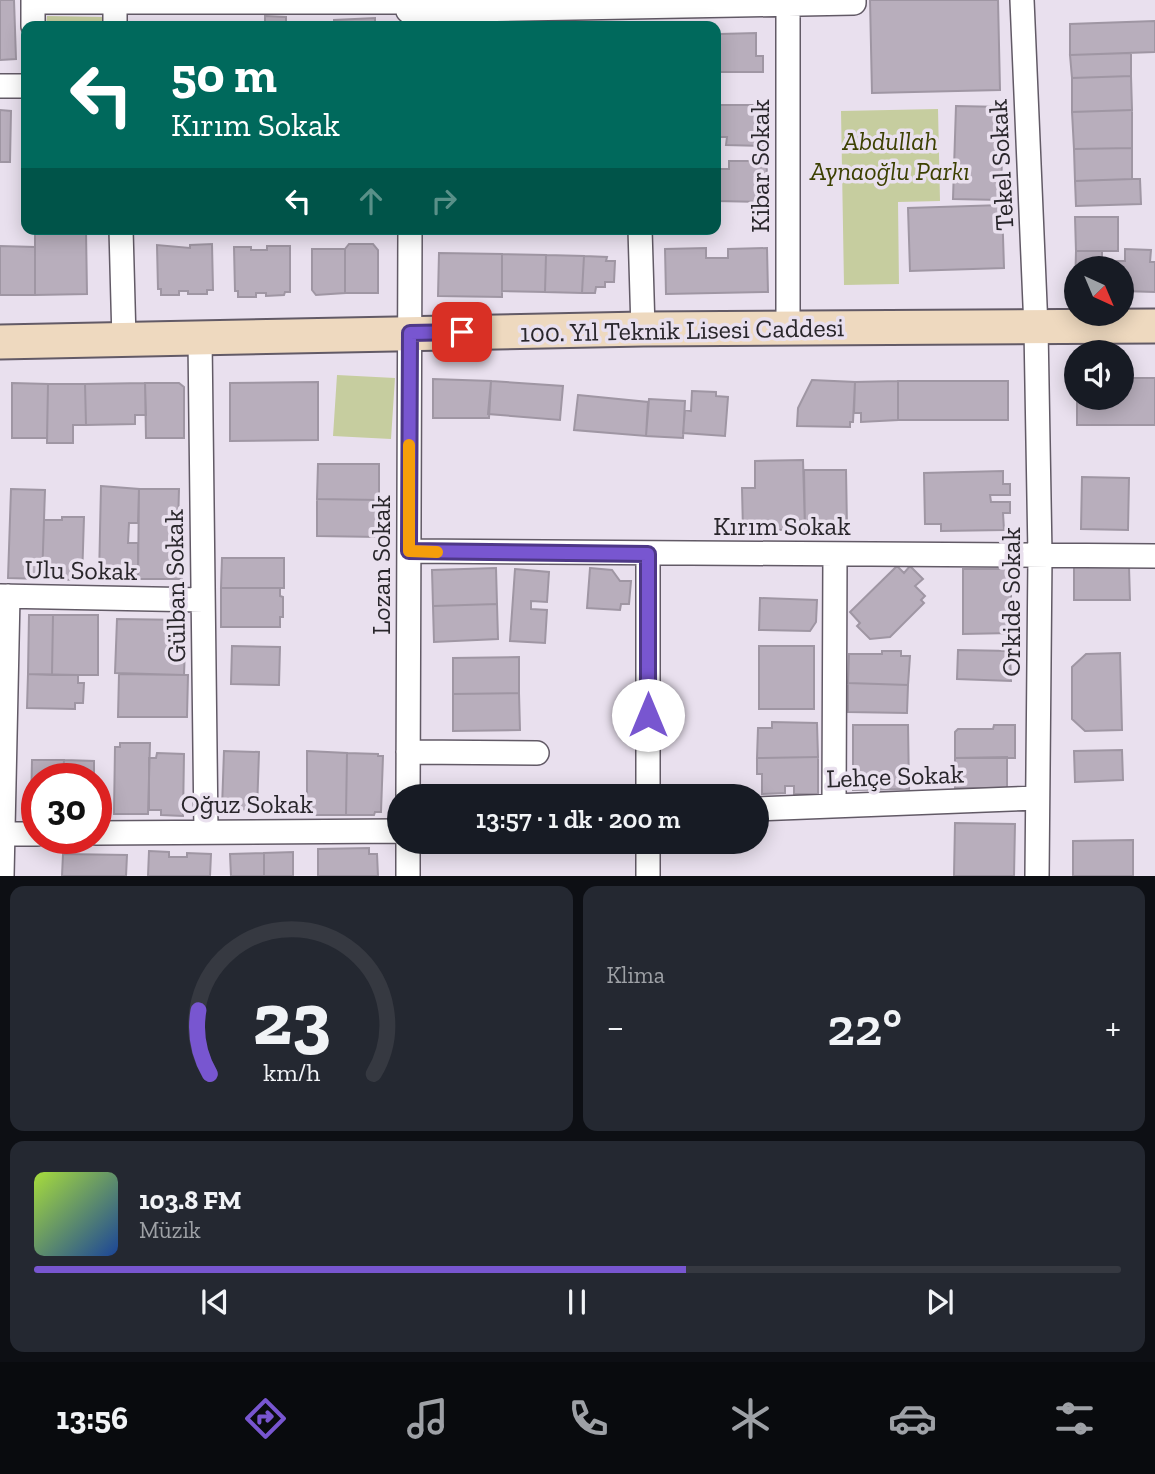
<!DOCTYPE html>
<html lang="tr">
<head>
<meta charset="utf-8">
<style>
  body { margin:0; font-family:"Zilla Slab",serif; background:#242831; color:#f1f3f6; height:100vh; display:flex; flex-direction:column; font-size:26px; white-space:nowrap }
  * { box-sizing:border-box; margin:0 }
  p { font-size:23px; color:#9ea1a6 }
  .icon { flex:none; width:38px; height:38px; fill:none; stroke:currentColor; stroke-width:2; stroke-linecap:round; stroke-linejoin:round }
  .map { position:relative; height:876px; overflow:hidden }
  .details { display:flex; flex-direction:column; gap:10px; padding:10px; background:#0d0f14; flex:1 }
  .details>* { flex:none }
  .guide { position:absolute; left:21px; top:21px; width:700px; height:214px; border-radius:14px; box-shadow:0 4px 18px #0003; background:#00695c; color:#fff; overflow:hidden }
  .needle { width:46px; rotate:136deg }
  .controls { position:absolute; left:1064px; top:256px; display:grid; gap:14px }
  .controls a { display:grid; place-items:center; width:70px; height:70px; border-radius:50%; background:#171b24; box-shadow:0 4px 18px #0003; font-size:35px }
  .speed { position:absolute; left:21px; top:763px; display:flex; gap:14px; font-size:35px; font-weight:700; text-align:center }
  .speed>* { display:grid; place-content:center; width:91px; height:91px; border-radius:50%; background:#171b24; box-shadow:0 4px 18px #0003; line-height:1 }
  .speed .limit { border:10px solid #d22; background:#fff; color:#111 }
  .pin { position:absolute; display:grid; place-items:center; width:60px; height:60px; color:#fff; margin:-30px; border-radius:14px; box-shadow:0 4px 10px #0006 }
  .me { position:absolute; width:77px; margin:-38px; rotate:0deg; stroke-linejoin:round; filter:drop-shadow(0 0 5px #0008) }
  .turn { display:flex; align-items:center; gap:24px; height:147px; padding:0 35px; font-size:32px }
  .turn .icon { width:91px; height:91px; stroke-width:2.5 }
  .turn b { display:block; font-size:49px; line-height:60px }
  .lanes { display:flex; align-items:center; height:66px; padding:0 35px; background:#0003; justify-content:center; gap:35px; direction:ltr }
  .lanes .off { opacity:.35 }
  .big { font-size:52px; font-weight:600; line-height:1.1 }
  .details .widget { flex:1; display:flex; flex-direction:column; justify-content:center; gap:10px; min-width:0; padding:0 24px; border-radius:14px; background:#242831 }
  .details .dial { align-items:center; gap:0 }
  .dial svg { height:182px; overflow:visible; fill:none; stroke:#363941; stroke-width:7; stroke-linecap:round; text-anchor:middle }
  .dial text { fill:#f1f3f6; stroke:none }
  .song { display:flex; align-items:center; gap:21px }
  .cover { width:84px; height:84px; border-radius:10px; background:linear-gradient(135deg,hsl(80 70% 55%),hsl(220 70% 35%)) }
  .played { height:7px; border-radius:4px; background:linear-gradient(90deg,#7856d0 60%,#363941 60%) }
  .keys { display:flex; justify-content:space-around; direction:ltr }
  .heat { display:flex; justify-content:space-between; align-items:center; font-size:38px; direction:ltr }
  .details .tiles { flex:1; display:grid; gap:10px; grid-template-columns:1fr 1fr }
  .widget:last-child { grid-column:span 2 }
  .trip { position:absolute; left:387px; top:784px; width:382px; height:70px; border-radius:35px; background:#171b24; box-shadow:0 4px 18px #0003; font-weight:600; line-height:70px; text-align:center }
  .tab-bar { display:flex; height:112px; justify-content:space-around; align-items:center; background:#090b0e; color:#9ea1a6 }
  .tab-bar .icon { width:49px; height:49px }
  .tab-bar .active { color:#7856d0 }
  .tab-bar b { font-size:32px; color:#f1f3f6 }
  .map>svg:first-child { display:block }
  .green { fill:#c6cd9f }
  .building { fill:#b8aebc; stroke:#9f96a3; stroke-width:2 }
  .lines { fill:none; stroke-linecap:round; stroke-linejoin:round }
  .street-casing { stroke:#625a66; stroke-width:26 }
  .secondary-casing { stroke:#625a66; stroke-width:37 }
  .street { stroke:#fff; stroke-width:23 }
  .secondary { stroke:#eed9bf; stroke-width:33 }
  .route-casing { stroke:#4e3887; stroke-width:18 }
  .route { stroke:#7856d0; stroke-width:12 }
  .slow { stroke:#f59e0b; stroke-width:12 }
  .labels { text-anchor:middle; stroke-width:7; stroke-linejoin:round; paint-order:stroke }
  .park-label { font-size:26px; font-style:italic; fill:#3c4000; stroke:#e9e0ee }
  .street-label { font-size:26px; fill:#29262b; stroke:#e9e0ee }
</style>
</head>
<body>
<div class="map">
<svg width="1155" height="876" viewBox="0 0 1155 876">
  <rect width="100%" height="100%" fill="#e9e0ee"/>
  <path class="green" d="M47,16L102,17V26H46Z
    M938,109L940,201L898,202L899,284L844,285L841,111Z
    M337,375L395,378L391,439L333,436Z"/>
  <path class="building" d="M0,0H14L16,59L0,60Z
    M870,0H998L1000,90L872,93Z
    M265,16L286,17V26H259V24H265Z
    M375,18V26H334V20Z
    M1155,21V52L1070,55V24Z
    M756,33V56H763V72H716V40H720V34Z
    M1131,53V76L1072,78L1070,55Z
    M1131,76L1132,110L1072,112V78Z
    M716,105H764V146L726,145L727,137H716Z
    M956,106L1003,107L1001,200L953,199Z
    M0,110L11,111L10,162H0Z
    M1132,110V148L1074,149L1072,112Z
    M1132,148V179L1075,181L1074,149Z
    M729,161H767L766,202L716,201V169H729Z
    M1132,179H1140L1141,204L1076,206L1075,181Z
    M1002,205L1004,268L910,271L908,208Z
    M1075,217H1118V251H1076Z
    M86,231L87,294L35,295V232Z
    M212,244L213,290H207V294H188V291H179V295H161V289H158L157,245L190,248V245Z
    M349,244H373L378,250V293H345V249Z
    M0,246L35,247V295H0Z
    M267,246H290V292H285L284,295L266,296V293H256V297H238V291H235L234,247H251V250H267Z
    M706,248V258H728V249L767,248L768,292L666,294L665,249Z
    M312,249H345V293L316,295L312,290Z
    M1125,249L1151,250L1150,262H1155V292L1122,291V268H1076L1075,291L1076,251H1102V261H1125Z
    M439,253L502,254V297L438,296Z
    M502,254L546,255L545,292L502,291Z
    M546,255L584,256L582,293L545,292Z
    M584,256L607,257L606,261H615L614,282H605V287H596L595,293H582Z
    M1122,378H1155V425H1077V397H1122Z
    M433,379L491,381L489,418H433Z
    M812,380L855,382L853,422H850V427L797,426L798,408Z
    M491,381L563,386L560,420L488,414Z
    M898,381V420L861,422V413H854L855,382Z
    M898,381H1008V420H898Z
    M318,382V440L230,441V383Z
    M12,383L48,384L47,438H12Z
    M145,383L146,415H135V424L86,425L85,384Z
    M145,383H179L184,387V438H146Z
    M48,384H85L86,425H73V443H47Z
    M692,391L716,392V396L728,397L725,436L683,433L685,410L691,411Z
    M578,395L648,402L646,436L574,430Z
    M649,399L685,401L683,438L646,436Z
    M803,460L805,529L743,531L742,488H755V461Z
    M318,464H379V500L317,499Z
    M804,470H846L847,528L805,529Z
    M1003,471V484H1010V495H990L991,502H1010V513H1003L1004,530L941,531V524H925L924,473Z
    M1082,477L1129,478L1128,530L1081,529Z
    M101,486L139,489L138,523H129L128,543H138V579L99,578Z
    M11,489L45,490L42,579L8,578Z
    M139,489H179L178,526H174V539H183L182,579H138Z
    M317,499L379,500L378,537L317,536Z
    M62,517H84L82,580L42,579L44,520H62Z
    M222,558H284V588H221Z
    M897,566L904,573L910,566L923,579L915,586L925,596L921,600L924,603L890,637L870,639L857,626L860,623L850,612Z
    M1074,567H1129L1130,600H1074Z
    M496,568L497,604L433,606L432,570Z
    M590,568L612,570L620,581H631L629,604H621L620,610L587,608Z
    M515,569L549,572L547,602L531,601V609L547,610L545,643L510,641Z
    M963,569H1011V633L963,634Z
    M221,588H280V596L283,597V617H280V627H221Z
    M760,598L817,600L816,622L810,631L759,630Z
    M497,604L498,639L434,642L433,606Z
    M29,615H53L52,675L28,674Z
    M53,615H98V675H52Z
    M117,619L186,620L184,675L115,673Z
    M232,646L280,647L279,685L231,684Z
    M759,646H814V709H759Z
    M958,650L1010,651L1011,681L957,679Z
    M882,651H901V656H910L908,685L848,683L849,654H882Z
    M1120,653L1122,730L1085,731L1072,719V667L1086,654Z
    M519,657V693L453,694V658Z
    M28,674L78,675V683H84L83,703H75V709L27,708Z
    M119,674L188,675L187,717H118Z
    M848,683L908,685L907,713L848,712Z
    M519,693L520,730L453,731V694Z
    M772,722L817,723L818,757L757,758L758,728H772Z
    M853,725H908L909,789L853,790Z
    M994,725H1015V758H955V732L958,729H993Z
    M120,743H150L148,814H114L115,747H120Z
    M1122,750L1123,780L1075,782L1074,751Z
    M224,751L259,752L257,810L222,808Z
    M307,751L347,753L346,815H307Z
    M157,753L184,754L183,816L161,815V810H149V758H156Z
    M347,753L378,754V756H383L381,812H375L374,815H346Z
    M818,757V794H794V786H785V793L762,794V774H757V758Z
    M1007,757V788H955V758Z
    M32,760H64L63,779H37V809H31Z
    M64,760L94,761V779H63Z
    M955,823L1015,824L1014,876H954Z
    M1133,840V876H1073V841Z
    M369,848V854H377L378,876H318V849Z
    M149,851L169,852V857H187V853L211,854L210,876H148Z
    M293,852V876H264V853Z
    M264,853V876H231L230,854Z
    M63,854L127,855L126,876H62Z"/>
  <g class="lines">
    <defs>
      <path id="street" d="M33,0V26
        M1022,0L1036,328L1040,555L1037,876
        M33,2H408
        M115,2V26
        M788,4V328
        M408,11L854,3V0
        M0,86H26
        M121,229L124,340
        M640,229L643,329
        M200,339L206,832
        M409,551L1155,556
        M648,554V796
        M0,596L203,600
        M408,752L537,753
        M408,796L410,229
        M834,806L835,554
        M756,809L1037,798
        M96,833L399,831
        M3,834H37
        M648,842V876
        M2,876L8,596
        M408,876V842"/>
      <path id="secondary" d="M0,342L643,329L1155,326"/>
    </defs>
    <use href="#street" class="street-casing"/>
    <use href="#secondary" class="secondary-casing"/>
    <use href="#street" class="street"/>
    <use href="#secondary" class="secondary"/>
  </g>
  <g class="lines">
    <defs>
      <path id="route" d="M462,332L410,333L409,551L648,554V715"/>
    </defs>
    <use href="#route" class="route-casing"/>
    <use href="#route" class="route"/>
    <path class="slow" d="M409,445V551L437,552"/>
  </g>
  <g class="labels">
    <g class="park-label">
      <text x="890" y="150">Abdullah<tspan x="890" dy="30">Aynaoğlu Parkı</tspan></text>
    </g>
    <g class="street-label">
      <text transform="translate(1001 165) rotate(-93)" y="9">Tekel Sokak</text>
      <text transform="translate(760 166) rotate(-90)" y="9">Kibar Sokak</text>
      <text transform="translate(682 330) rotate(-1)" y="9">100. Yıl Teknik Lisesi Caddesi</text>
      <text x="782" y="535">Kırım Sokak</text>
      <text transform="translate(381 565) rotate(-90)" y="9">Lozan Sokak</text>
      <text transform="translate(81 570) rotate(1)" y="9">Ulu Sokak</text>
      <text transform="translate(175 586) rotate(-91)" y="9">Gülban Sokak</text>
      <text transform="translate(1011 602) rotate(-90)" y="9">Orkide Sokak</text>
      <text transform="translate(895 776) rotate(-2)" y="9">Lehçe Sokak</text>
      <text x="247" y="813">Oğuz Sokak</text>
    </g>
  </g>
</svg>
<div class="controls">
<a><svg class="needle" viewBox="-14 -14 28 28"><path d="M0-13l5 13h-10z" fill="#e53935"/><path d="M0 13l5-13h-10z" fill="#9ea1a6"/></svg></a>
<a><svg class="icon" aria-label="sound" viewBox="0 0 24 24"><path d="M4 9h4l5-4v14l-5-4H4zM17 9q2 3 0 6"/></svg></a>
</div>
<div class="speed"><div class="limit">30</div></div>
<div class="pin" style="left:462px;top:332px;background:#d93025"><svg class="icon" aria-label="arrive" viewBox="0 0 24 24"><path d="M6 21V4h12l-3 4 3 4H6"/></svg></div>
<svg class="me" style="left:648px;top:715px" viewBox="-20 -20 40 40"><circle r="19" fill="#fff"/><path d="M0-13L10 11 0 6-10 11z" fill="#7856d0"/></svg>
<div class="trip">13:57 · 1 dk · 200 m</div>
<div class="guide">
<div class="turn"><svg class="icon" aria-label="left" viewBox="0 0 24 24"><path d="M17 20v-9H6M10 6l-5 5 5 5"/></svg><div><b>50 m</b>Kırım Sokak</div></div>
<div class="lanes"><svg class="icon" aria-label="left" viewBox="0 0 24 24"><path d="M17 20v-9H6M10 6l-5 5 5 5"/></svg><svg class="icon off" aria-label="ahead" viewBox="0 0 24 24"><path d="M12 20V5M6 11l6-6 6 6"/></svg><svg class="icon off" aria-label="right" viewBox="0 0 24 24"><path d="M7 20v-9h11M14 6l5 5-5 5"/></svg></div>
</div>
</div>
<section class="details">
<div class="tiles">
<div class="widget dial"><svg viewBox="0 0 100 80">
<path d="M14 69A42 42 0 1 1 86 69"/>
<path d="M14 69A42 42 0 0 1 9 41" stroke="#7856d0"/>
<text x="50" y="56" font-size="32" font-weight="700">23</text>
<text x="50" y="72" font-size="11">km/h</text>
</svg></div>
<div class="widget"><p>Klima</p>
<div class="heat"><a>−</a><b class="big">22°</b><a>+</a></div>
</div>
<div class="widget">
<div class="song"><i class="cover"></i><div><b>103.8 FM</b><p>Müzik</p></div></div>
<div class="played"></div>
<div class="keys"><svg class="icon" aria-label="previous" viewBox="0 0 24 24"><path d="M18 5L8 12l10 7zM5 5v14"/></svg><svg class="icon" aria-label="pause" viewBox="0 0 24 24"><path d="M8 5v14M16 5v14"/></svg><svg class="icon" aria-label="next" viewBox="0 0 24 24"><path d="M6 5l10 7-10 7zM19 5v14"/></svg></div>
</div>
</div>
</section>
<nav class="tab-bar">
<b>13:56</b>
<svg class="icon active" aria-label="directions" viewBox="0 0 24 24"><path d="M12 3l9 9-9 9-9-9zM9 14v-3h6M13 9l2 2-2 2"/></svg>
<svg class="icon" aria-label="music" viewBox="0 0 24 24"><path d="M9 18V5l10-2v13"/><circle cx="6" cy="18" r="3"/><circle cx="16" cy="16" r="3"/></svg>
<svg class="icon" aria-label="phone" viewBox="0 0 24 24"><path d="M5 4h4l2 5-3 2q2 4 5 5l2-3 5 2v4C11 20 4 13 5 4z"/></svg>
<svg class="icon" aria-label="climate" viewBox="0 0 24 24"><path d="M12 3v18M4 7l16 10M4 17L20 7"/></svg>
<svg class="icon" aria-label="car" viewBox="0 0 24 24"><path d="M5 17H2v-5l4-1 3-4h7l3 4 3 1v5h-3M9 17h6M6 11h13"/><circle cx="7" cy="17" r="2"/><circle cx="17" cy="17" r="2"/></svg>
<svg class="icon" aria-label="filters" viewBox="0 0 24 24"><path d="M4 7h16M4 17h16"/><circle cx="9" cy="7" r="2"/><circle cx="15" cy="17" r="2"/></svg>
</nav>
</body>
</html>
